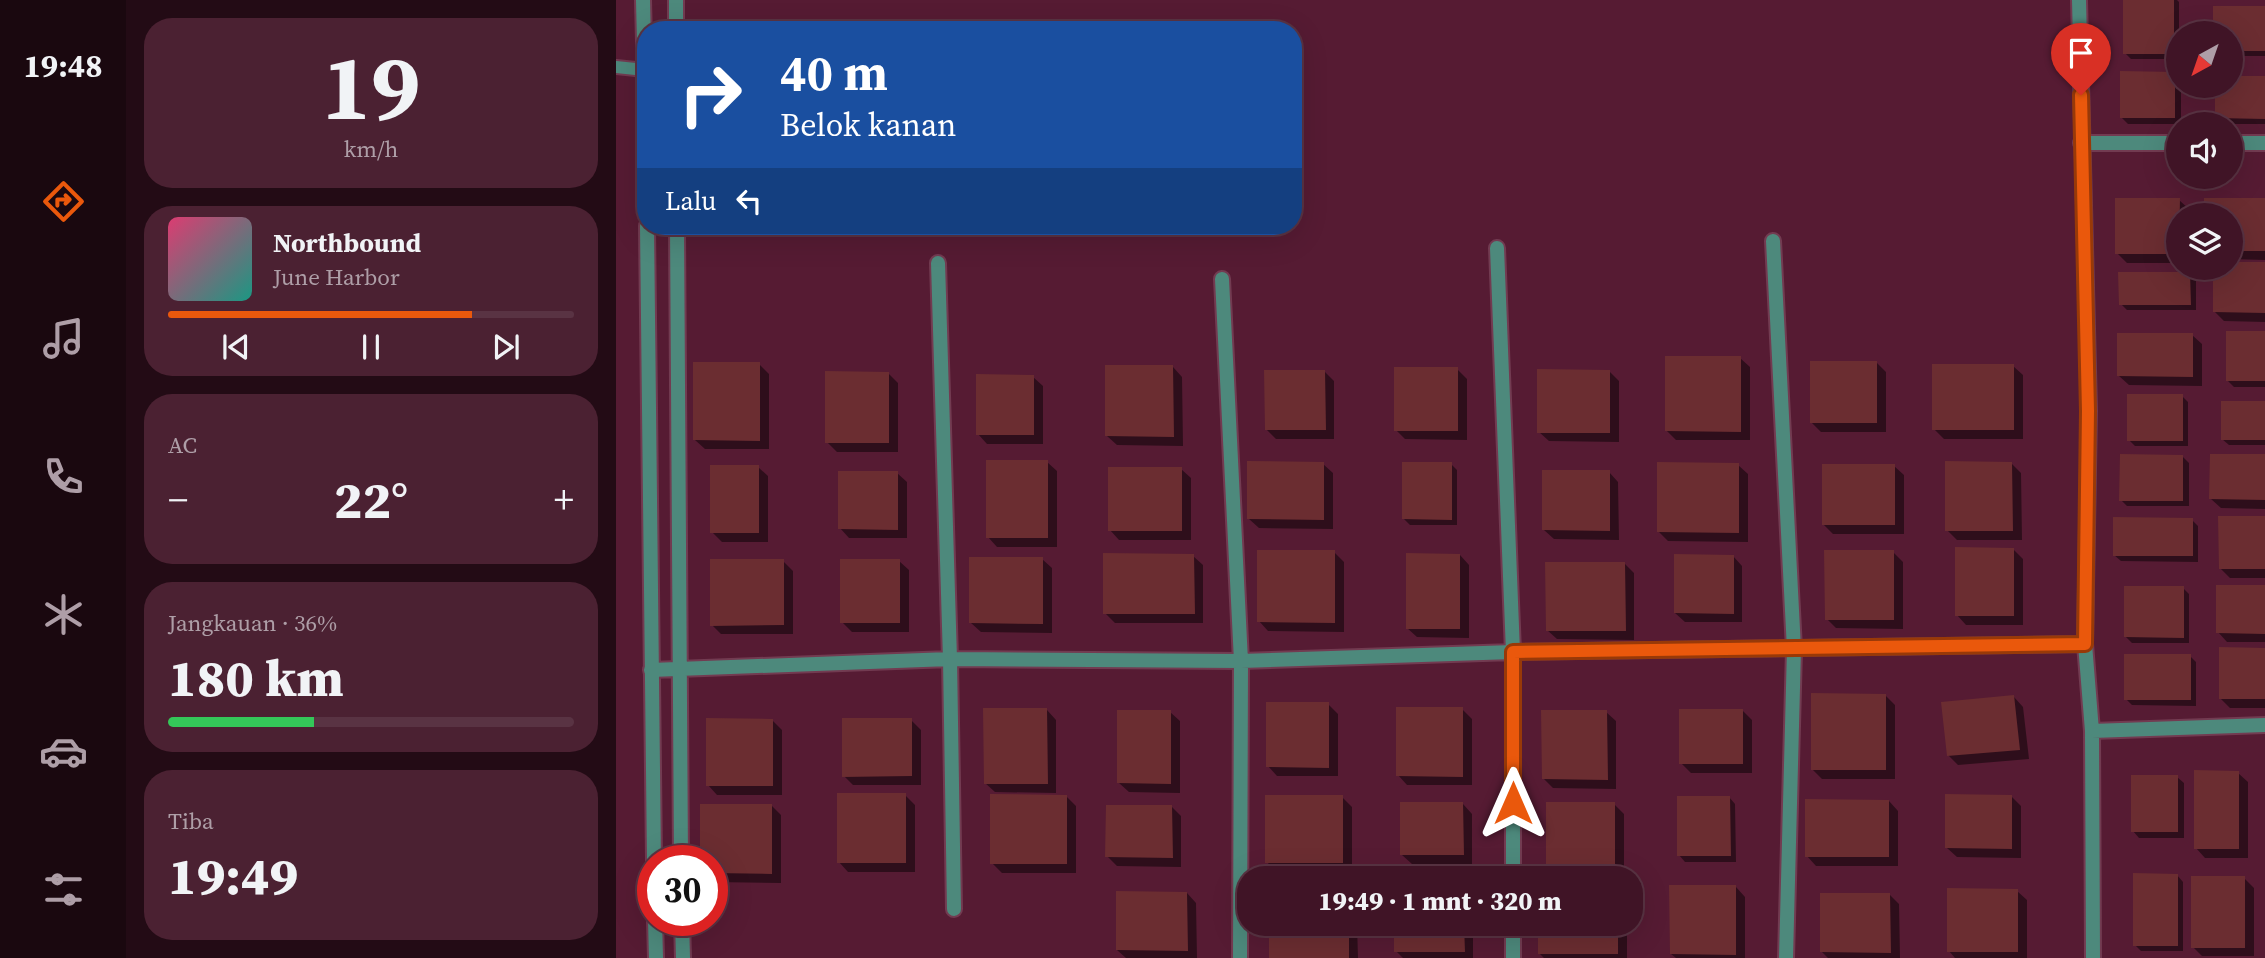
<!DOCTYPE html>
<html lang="id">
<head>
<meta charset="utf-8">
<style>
  body { margin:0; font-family:"Source Serif 4",serif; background:#4b2132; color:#f1f3f6; height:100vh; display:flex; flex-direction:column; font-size:26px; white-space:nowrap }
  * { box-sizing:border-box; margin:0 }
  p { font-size:23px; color:#ae9ea7 }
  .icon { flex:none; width:38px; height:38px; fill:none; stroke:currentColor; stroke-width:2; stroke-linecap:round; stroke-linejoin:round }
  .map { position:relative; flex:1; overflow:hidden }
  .sheet { display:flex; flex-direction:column; gap:18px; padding:18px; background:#230b15; width:490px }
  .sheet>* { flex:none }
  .top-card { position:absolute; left:21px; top:21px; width:665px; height:214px; border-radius:28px; box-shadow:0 7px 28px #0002,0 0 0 2px #593343; background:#1a4fa0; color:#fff; overflow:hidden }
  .needle { width:46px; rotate:220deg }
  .tools { position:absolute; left:1550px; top:21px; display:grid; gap:14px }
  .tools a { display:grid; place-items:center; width:77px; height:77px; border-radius:50%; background:#401426; box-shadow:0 7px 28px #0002,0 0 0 2px #593343; font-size:35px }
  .speed { position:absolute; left:21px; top:845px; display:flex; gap:14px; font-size:35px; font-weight:700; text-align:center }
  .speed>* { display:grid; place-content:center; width:91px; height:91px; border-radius:50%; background:#401426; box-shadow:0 7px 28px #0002,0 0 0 2px #593343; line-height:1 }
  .speed .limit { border:10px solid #d22; background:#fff; color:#111 }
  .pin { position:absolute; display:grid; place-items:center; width:60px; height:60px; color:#fff; margin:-72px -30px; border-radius:50% 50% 50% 0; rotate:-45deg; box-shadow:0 0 7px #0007 }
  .pin .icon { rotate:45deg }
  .me { position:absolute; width:77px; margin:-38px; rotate:0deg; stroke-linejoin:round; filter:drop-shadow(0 0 5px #0008) }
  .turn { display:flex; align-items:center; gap:24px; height:147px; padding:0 28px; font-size:32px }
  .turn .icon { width:91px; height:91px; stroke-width:2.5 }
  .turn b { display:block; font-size:49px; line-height:60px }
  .then { display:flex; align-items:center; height:66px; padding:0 28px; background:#0003; gap:14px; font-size:26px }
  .big { font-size:52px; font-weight:800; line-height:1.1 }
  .sheet .tile { flex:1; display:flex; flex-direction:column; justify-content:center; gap:10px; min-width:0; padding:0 24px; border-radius:28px; background:#4b2132 }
  .sheet .dial { align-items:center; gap:0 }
  .dial b { font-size:91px; line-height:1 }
  .song { display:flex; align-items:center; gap:21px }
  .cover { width:84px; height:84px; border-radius:10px; background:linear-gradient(135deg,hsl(340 70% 55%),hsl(170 70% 35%)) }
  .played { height:7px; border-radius:4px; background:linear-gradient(90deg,#ea580c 75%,#593343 75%) }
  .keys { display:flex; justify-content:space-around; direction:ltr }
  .heat { display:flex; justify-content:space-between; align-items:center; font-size:38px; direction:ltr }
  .charge { height:10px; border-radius:5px; background:linear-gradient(90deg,#34c759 36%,#593343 0) }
  .trip { position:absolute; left:621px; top:866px; width:406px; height:70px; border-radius:28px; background:#401426; box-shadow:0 7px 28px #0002,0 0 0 2px #593343; font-weight:800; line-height:70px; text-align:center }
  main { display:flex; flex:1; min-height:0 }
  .menu { display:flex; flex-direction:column; width:126px; justify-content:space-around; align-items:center; background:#1a080f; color:#ae9ea7 }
  .menu .icon { width:49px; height:49px }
  .menu .selected { color:#ea580c }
  .menu b { font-size:32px; color:#f1f3f6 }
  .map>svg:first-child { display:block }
  .shadow { fill:#0007 }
  .building { fill:#6b2d31 }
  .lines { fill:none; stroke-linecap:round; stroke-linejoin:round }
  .service-casing { stroke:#723b51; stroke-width:16 }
  .minor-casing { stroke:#723b51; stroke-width:18 }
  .service { stroke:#4d897c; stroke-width:12 }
  .minor { stroke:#4d897c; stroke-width:14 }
  .route-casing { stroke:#983908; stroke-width:18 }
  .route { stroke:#ea580c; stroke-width:12 }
</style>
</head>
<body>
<main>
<nav class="menu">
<b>19:48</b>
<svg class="icon selected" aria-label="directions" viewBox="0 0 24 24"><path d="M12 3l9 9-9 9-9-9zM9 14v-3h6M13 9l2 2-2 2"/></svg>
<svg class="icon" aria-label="music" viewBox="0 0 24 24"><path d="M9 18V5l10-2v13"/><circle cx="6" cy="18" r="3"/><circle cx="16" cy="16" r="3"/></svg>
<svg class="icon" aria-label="phone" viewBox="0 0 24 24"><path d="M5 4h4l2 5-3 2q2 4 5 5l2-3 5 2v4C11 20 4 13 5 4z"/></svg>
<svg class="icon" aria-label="climate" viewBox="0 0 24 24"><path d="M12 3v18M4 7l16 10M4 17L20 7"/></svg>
<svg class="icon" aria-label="car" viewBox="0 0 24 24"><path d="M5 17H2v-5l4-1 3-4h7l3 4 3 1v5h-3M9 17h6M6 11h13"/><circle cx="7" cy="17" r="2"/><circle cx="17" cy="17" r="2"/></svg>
<svg class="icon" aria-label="filters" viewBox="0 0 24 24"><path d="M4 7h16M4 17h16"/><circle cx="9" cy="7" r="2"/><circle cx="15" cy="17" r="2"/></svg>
</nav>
<section class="sheet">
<div class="tile dial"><b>19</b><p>km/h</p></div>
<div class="tile">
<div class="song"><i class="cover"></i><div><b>Northbound</b><p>June Harbor</p></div></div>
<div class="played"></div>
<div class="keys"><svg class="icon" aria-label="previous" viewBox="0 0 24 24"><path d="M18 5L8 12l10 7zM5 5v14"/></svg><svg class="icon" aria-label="pause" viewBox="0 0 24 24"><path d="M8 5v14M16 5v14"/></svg><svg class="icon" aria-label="next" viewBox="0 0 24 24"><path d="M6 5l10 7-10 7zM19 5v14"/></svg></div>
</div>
<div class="tile"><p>AC</p>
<div class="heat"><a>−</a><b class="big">22°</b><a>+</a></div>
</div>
<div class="tile"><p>Jangkauan · 36%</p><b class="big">180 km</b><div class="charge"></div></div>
<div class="tile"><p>Tiba</p><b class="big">19:49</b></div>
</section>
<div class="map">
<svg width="1649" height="958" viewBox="0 0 1649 958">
  <rect width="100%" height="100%" fill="#561b33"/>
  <path class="shadow" d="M1509,0H1561L1563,2V59H1515L1509,53Z
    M1599,7L1649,8V56H1615V33H1599Z
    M1559,74L1563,78V86H1565V124H1512L1506,118Z
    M1649,78V124H1607L1601,118V86H1615Z
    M1563,200L1573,209V215H1563V263H1511L1501,253Z
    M1590,200H1649V260L1615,259V215H1590Z
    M1649,264V322L1608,321L1599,312L1598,268Z
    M1574,274L1580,280V310H1511L1505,304Z
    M1649,333V387H1618L1612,381Z
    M1576,335L1586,344V386L1513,385L1503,376Z
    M1124,358L1134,367V440H1060L1050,430Z
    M1261,363L1270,372V432H1205L1195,422Z
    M143,364L153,374V449H89L79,440Z
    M1397,366L1407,375V439H1328L1318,429Z
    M557,367L566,377L567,446L501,445L491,436Z
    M841,369L851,379V440L789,439L780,430Z
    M993,371L1003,381V442L933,441L923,432Z
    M709,372L718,381V439H660L650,429Z
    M272,373L282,383V452H221L211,442Z
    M417,377L427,386V444H371L362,434Z
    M1566,396L1572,402V446H1519L1513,440Z
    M1649,403V445H1613L1606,439Z
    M1566,456L1573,463V506H1511L1505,500Z
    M1649,456V509L1605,508L1595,499Z
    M431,462L441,471V547H381L372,537Z
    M707,464L717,473V529L643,528L633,519Z
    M835,464L841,470V525H794L788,519Z
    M1396,464L1405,473L1406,540H1341L1331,530Z
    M1122,465L1132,474V542L1052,541L1043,532Z
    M1278,466L1288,475V534H1217L1207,524Z
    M142,467L152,476V542H106L96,532Z
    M565,469L575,478V540H503L494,530Z
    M993,472L1002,482L1003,540L938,539L928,530Z
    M281,473L291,482V538H233L224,528Z
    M1649,518V578H1614L1604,568Z
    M1576,520L1582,526V562L1505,561L1498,555Z
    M1397,549L1407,559V625H1350L1341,615Z
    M718,552L728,562V632L652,631L643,621Z
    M1277,552L1287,562V629L1220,628L1211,619Z
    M844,555L853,565V638L801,637L791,628Z
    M577,556L587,565V623H499L489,613Z
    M1117,556L1126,566V622H1069L1059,613Z
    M426,559L436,568V633L365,632L355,623Z
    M167,561L177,571V634H105L96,625Z
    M283,561L293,570V632H236L226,622Z
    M1009,564L1018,573V640L941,639L931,630Z
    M1649,587V642H1611L1602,632Z
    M1567,588L1573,594V643H1516L1509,636Z
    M1649,649V708H1614L1604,698Z
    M1574,656L1580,662V706L1516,705L1510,699Z
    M1269,695L1279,705V779H1206L1196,769Z
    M1398,697L1407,707L1413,759L1342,765L1332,755Z
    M712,704L722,714V776H661L652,766Z
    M846,709L856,719V785H791L782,775Z
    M431,710L440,720V793L379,792L369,783Z
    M1126,710L1136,720V773H1075L1065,763Z
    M554,712L564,721V793L513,792L503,783Z
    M990,712L1000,721V789L937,788L928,779Z
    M156,720L166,730V795H101L92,785Z
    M295,720L305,730V785H237L228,776Z
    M1622,773L1632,782V858H1589L1580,848Z
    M1561,777L1568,783V838H1523L1517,831Z
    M289,795L299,805V872H232L223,862Z
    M450,796L460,806V873H386L376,863Z
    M1395,796L1405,806V858L1341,857L1331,848Z
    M726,797L736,807V872H660L651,862Z
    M1113,797L1119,804L1120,862H1069L1063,855Z
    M1273,801L1282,811V866H1200L1191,856Z
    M847,804L856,814V864H796L786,855Z
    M998,804L1008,814V875H942L932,866Z
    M156,806L165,815V883L96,882V861H86Z
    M556,807L565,816V867L501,866L491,856Z
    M1561,875L1567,882V951H1525L1519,945Z
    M1628,878L1638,888V956H1586L1577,947Z
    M1120,887L1129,897V958H1060L1055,954Z
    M1401,891L1411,900V958H1339L1333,951Z
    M571,893L580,903L581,958H510L501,950Z
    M1274,895L1283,904L1284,958H1212L1206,952Z
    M655,924H741L742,958H656Z
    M780,924H857V958H787L780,951Z
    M923,924H1011V958H928L923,953Z"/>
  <path class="building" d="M1507,0H1558V54H1507Z
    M1597,6H1649V51H1615V33H1597Z
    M1504,71L1559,72V118H1504Z
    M1615,76H1649V119L1599,118V86H1615Z
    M1499,198H1564L1563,254H1499Z
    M1588,198H1649V251H1615V215H1588Z
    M1615,262H1649V313L1597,312V268H1615Z
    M1502,272H1574L1575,305H1503Z
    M1610,331H1649V381H1610Z
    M1501,333H1577V377L1501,376Z
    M1049,356H1125V432L1049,431Z
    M1194,361H1261V423H1194Z
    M77,362H144V441L77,440Z
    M1316,364H1398V430H1316Z
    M489,365H557L558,437L489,436Z
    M778,367H842V431H778Z
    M921,369L994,370V433H921Z
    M648,370H709L710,430H649Z
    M209,371L273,372V443H209Z
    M360,374L418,375V435H360Z
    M1511,394H1567V441H1511Z
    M1605,401H1649V440H1605Z
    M1504,454L1567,455V501H1503Z
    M1594,454H1649V500L1593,499Z
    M370,460H432V538H370Z
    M631,461L708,462V520L631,519Z
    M1329,461L1396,462L1397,531H1329Z
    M786,462H836V520L786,519Z
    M1041,462L1123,463V533L1041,532Z
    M1206,464H1279V525H1206Z
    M94,465H143V533H94Z
    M492,467H566V531H492Z
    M926,470H994V531L926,530Z
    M222,471H282V530L222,529Z
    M1602,516H1649V569H1603Z
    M1497,517L1577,518V556H1497Z
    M1339,547L1398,548V616H1339Z
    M641,550H719V623L641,622Z
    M1208,550H1278V620H1209Z
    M487,553L578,554L579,614H487Z
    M790,553L844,554V629H790Z
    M1058,554L1118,555V614L1058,613Z
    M353,557H427V624L353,623Z
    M94,559H168V625L94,626Z
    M224,559H284V623H224Z
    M929,562H1009L1010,631H930Z
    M1600,585H1649V634L1600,633Z
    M1508,586H1568V638L1508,637Z
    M1603,647L1649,648V699H1603Z
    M1508,654H1575V700H1508Z
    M1195,693L1270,694V770H1195Z
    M1398,695L1404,750L1331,756L1325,702Z
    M650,702H713V768L650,767Z
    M780,707H847V777L780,776Z
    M367,708H431L432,784H368Z
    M1063,709H1127V764H1063Z
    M501,710H555V784L501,783Z
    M925,710H991L992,780L926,779Z
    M90,718L157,719V786H90Z
    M226,718H296V776L226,777Z
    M1578,770L1623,771V849H1578Z
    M1515,775H1562V832H1515Z
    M221,793H290V863H221Z
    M374,794L451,795V864H374Z
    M1329,794L1396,795V849L1329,848Z
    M649,795H727V863H649Z
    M1061,796H1114L1115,856H1061Z
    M1189,799L1273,800V857H1189Z
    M784,802H847L848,855H784Z
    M930,802H999V867H930Z
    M84,804H156V874L96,873V861H84Z
    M490,805H556L557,858L489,857Z
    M1517,873L1562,874V946H1517Z
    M1575,876H1629V948H1575Z
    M1053,885H1120V955L1054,954Z
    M1331,888L1402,889V952H1331Z
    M500,891L571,892L572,951L500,950Z
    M1204,893H1274L1275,953L1204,952Z
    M653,924H733V958H653Z
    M778,924H848L849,952H778Z
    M922,924H1002V954H922Z"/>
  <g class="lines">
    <defs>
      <path id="service" d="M0,67L29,70"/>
      <path id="minor" d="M27,0L30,124
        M60,0V30
        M1463,0L1473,411L1469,644L1476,731L1477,958
        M1465,143H1563
        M1615,143H1649
        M31,226L38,861
        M61,226L65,861
        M1157,241L1178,649L1170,958
        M881,248L897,652V878
        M322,263L334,659L338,909
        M606,279L625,661L624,958
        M35,670L334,659L625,661L897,652L1469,644
        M1476,731L1649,725
        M39,920L40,958
        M66,920L67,958
        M897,958V924"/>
    </defs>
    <use href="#service" class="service-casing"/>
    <use href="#minor" class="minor-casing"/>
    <use href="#service" class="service"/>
    <use href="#minor" class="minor"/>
  </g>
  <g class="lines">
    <defs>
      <path id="route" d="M897,803V652L1469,644L1472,411L1465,95"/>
    </defs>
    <use href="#route" class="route-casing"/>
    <use href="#route" class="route"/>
  </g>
</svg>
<div class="tools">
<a><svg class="needle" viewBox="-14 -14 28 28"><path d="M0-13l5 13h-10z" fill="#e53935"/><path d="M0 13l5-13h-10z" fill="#ae9ea7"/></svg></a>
<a><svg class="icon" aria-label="sound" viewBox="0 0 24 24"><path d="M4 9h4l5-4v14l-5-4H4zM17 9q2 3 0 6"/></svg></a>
<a><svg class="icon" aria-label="layers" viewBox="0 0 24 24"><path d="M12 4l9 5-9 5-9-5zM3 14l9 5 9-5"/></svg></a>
</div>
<div class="speed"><div class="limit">30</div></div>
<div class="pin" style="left:1465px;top:95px;background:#d93025"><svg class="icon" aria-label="arrive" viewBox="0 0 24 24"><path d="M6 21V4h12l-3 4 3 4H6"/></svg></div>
<svg class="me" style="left:897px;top:803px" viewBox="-20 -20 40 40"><path d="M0-17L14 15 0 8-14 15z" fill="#ea580c" stroke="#fff" stroke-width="4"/></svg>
<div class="trip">19:49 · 1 mnt · 320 m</div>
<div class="top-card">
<div class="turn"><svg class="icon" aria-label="right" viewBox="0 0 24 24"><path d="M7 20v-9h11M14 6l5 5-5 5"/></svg><div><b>40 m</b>Belok kanan</div></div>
<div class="then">Lalu<svg class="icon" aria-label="left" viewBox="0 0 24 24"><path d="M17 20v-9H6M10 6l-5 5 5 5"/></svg></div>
</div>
</div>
</main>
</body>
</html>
